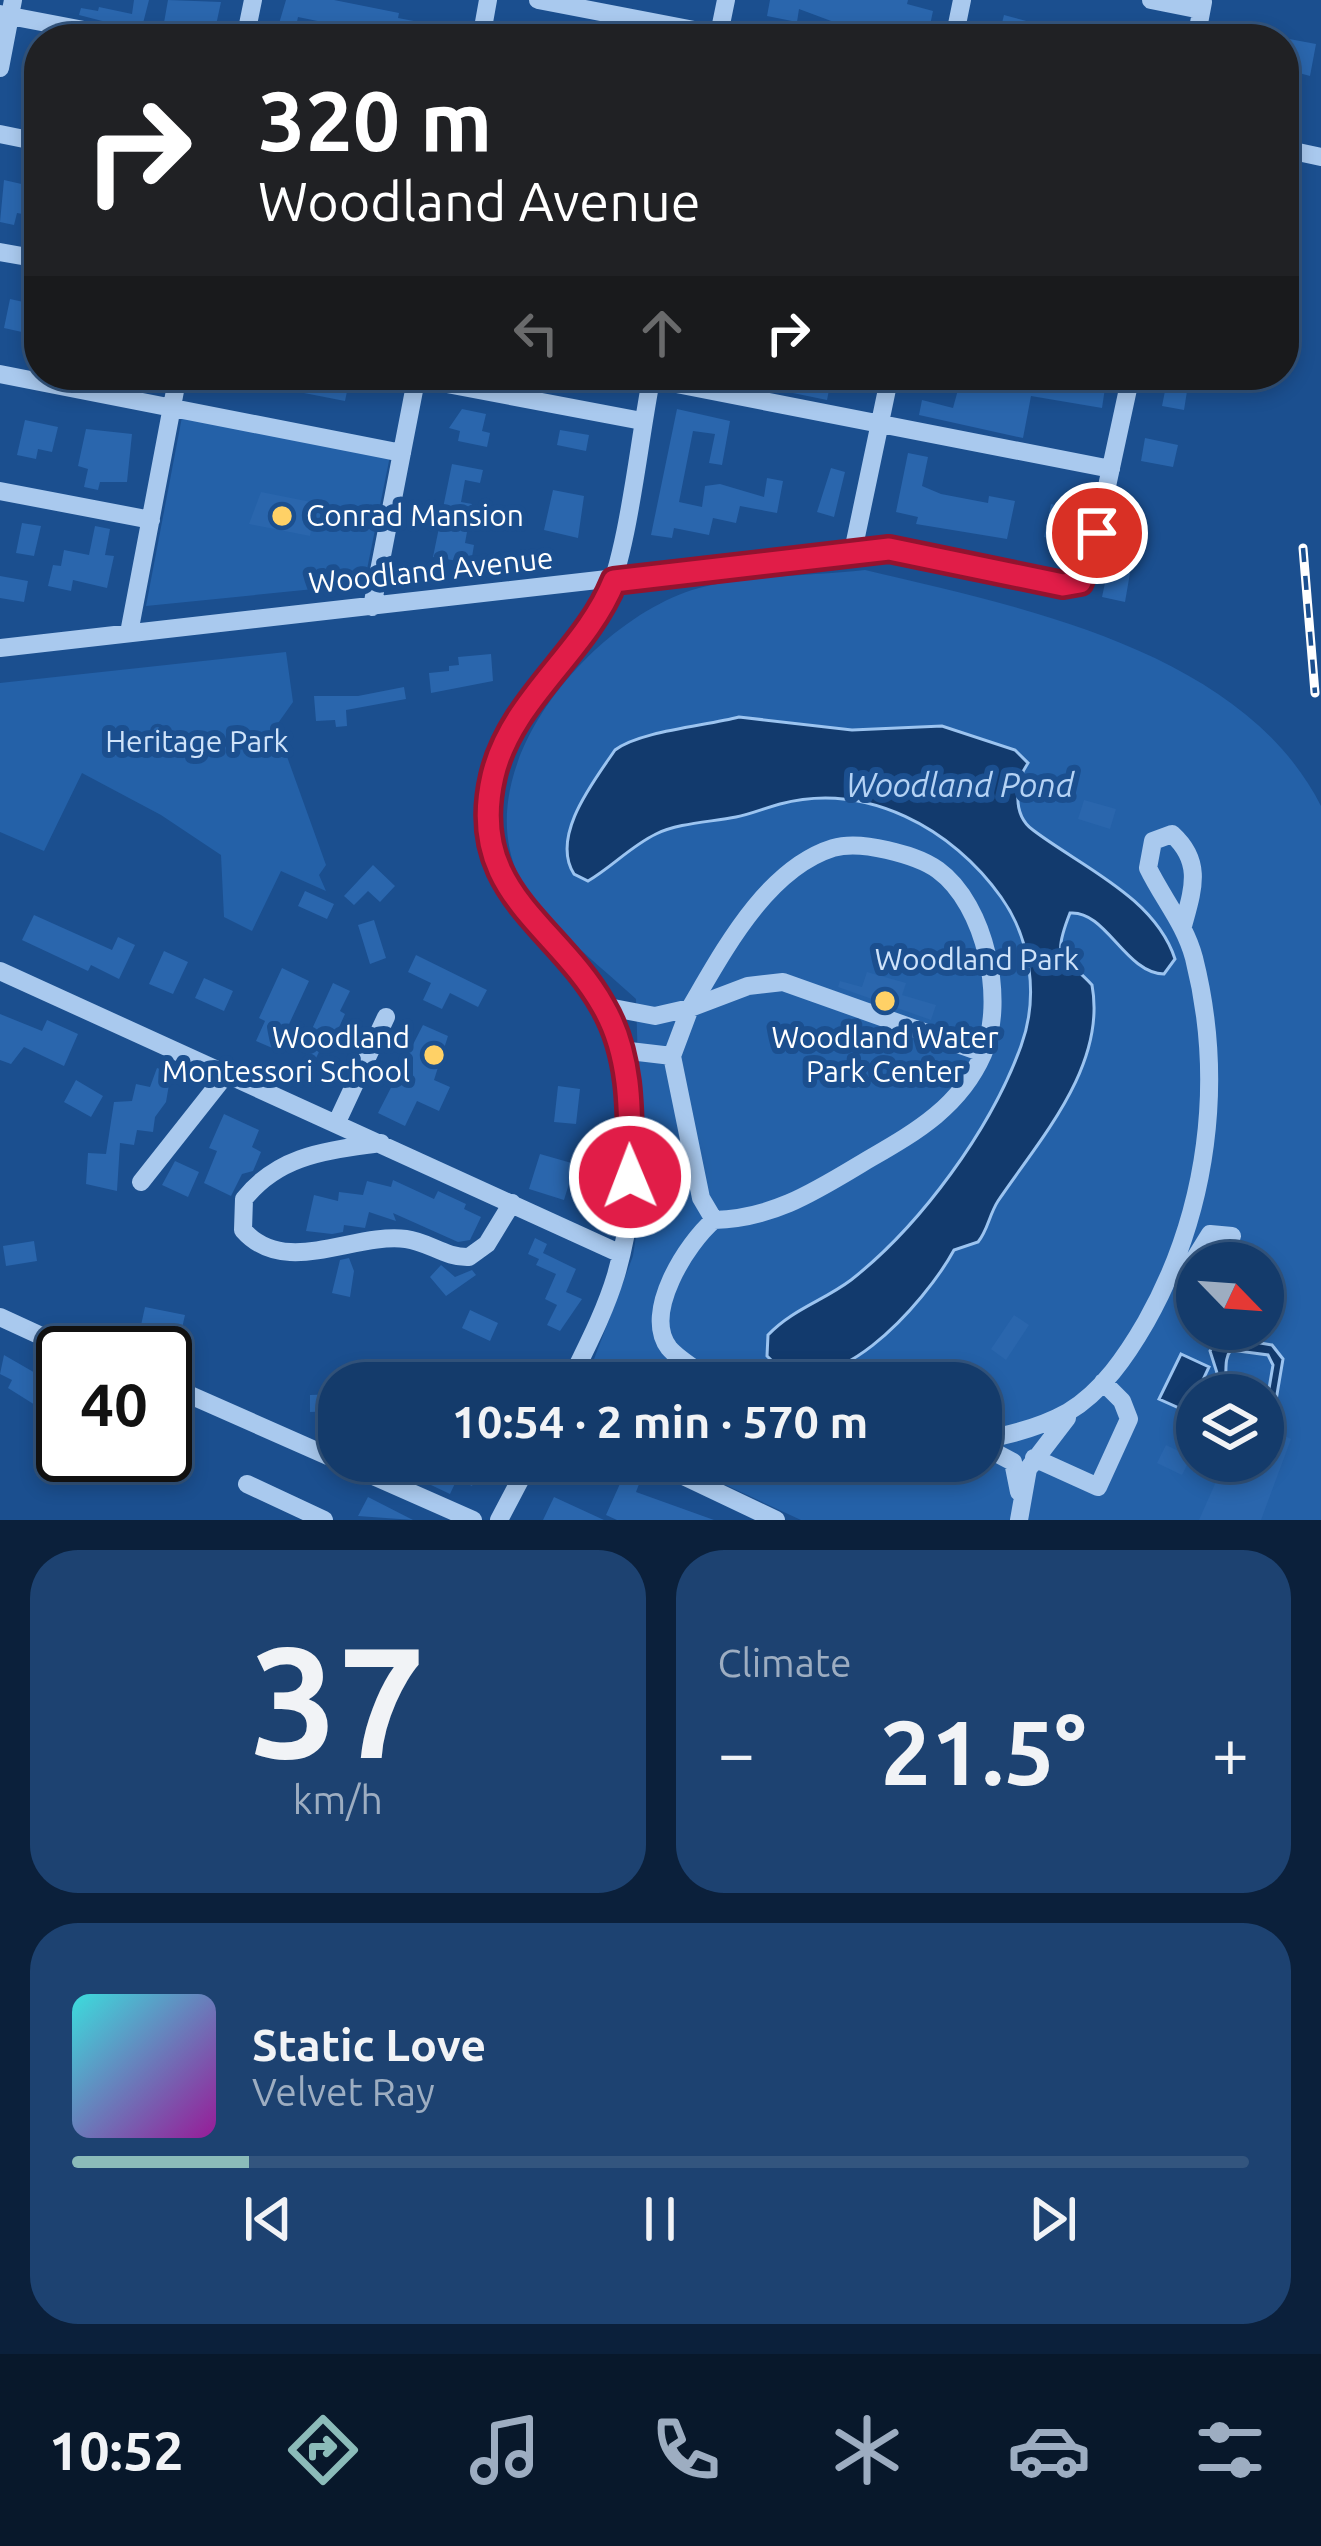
<!DOCTYPE html>
<html lang="en">
<head>
<meta charset="utf-8">
<style>
  body { margin:0; font-family:Ubuntu,sans-serif; background:#1d4271; color:#f1f3f6; height:100vh; display:flex; flex-direction:column; font-size:45px; white-space:nowrap }
  * { box-sizing:border-box; margin:0 }
  p { font-size:39px; color:#9dadc1 }
  .icon { flex:none; width:66px; height:66px; fill:none; stroke:currentColor; stroke-width:2; stroke-linecap:round; stroke-linejoin:round }
  .map { position:relative; height:1520px; overflow:hidden }
  .sheet { display:flex; flex-direction:column; gap:30px; padding:30px; background:#0b203b; flex:1 }
  .sheet>* { flex:none }
  .guide { position:absolute; left:24px; top:24px; width:1275px; height:366px; border-radius:48px; box-shadow:0 6px 18px #0003,0 0 0 3px #33557e; background:#202124; color:#fff; overflow:hidden }
  .needle { width:78px; rotate:115deg }
  .tools { position:absolute; left:1176px; top:1242px; display:grid; gap:24px }
  .tools a { display:grid; place-items:center; width:108px; height:108px; border-radius:50%; background:#143b6b; box-shadow:0 6px 18px #0003,0 0 0 3px #33557e; font-size:60px }
  .speed { position:absolute; left:36px; top:1326px; display:flex; gap:24px; font-size:60px; font-weight:700; text-align:center }
  .speed>* { display:grid; place-content:center; width:156px; height:156px; border-radius:50%; background:#143b6b; box-shadow:0 6px 18px #0003,0 0 0 3px #33557e; line-height:1 }
  .speed .limit { border:6px solid #111; border-radius:18px; background:#fff; color:#111 }
  .pin { position:absolute; display:grid; place-items:center; width:102px; height:102px; color:#fff; margin:-51px; border:6px solid #fff; border-radius:50%; box-shadow:0 3px 12px #0007 }
  .me { position:absolute; width:132px; margin:-66px; rotate:359deg; stroke-linejoin:round; filter:drop-shadow(0 0 9px #0008) }
  .turn { display:flex; align-items:center; gap:42px; height:252px; padding:0 36px; font-size:54px }
  .turn .icon { width:156px; height:156px; stroke-width:2.5 }
  .turn b { display:block; font-size:84px; line-height:102px }
  .lanes { display:flex; align-items:center; height:114px; padding:0 36px; background:#0003; justify-content:center; gap:60px; direction:ltr }
  .lanes .off { opacity:.35 }
  .big { font-size:90px; font-weight:700; line-height:1.1 }
  .sheet .card { flex:1; display:flex; flex-direction:column; justify-content:center; gap:18px; min-width:0; padding:0 42px; border-radius:48px; background:#1d4271 }
  .sheet .dial { align-items:center; gap:0 }
  .dial b { font-size:156px; line-height:1 }
  .song { display:flex; align-items:center; gap:36px }
  .cover { width:144px; height:144px; border-radius:18px; background:linear-gradient(135deg,hsl(180 70% 55%),hsl(300 70% 35%)) }
  .played { height:12px; border-radius:6px; background:linear-gradient(90deg,#8bbbb9 15%,#33557e 15%) }
  .keys { display:flex; justify-content:space-around; direction:ltr }
  .heat { display:flex; justify-content:space-between; align-items:center; font-size:66px; direction:ltr }
  .sheet .tiles { flex:1; display:grid; gap:30px; grid-template-columns:1fr 1fr }
  .card:last-child { grid-column:span 2 }
  .trip { position:absolute; left:318px; top:1362px; width:684px; height:120px; border-radius:48px; background:#143b6b; box-shadow:0 6px 18px #0003,0 0 0 3px #33557e; font-weight:700; line-height:120px; text-align:center }
  .menu { display:flex; height:192px; justify-content:space-around; align-items:center; background:#08182b; color:#9dadc1 }
  .menu .icon { width:84px; height:84px }
  .menu .selected { color:#8bbbb9 }
  .menu b { font-size:54px; color:#f1f3f6 }
  .map>svg:first-child { display:block }
  .green { fill:#2461a8; fill-rule:evenodd }
  .water { fill:#123a6d; stroke:#9cc4f0; stroke-width:3 }
  .building { fill:#2a66ad }
  .lines { fill:none; stroke-linecap:round; stroke-linejoin:round }
  .minor { stroke:#a9c9ee; stroke-width:18 }
  .rail-casing { stroke:#fff; stroke-width:9 }
  .rail { stroke:#1b4f8f; stroke-width:4.5; stroke-dasharray:14; stroke-linecap:butt }
  .route-casing { stroke:#92132f; stroke-width:30 }
  .route { stroke:#e11d48; stroke-width:21 }
  .poi-dot { fill:#ffd166; stroke:#1b4f8f; stroke-width:4.5 }
  .labels { text-anchor:middle; stroke-width:12; stroke-linejoin:round; paint-order:stroke }
  .poi-label { font-size:30px; fill:#fff; stroke:#1b4f8f; text-anchor:start }
  .street-label { font-size:30px; fill:#fff; stroke:#1b4f8f }
  .park-label { font-size:30px; fill:#cfe3fa; stroke:#1b4f8f }
  .water-label { font-size:33px; font-style:italic; fill:#b5d3f5; stroke:#1b4f8f }
</style>
</head>
<body>
<div class="map">
<svg width="1321" height="1520" viewBox="0 0 1321 1520">
  <rect width="100%" height="100%" fill="#1b4f8f"/>
  <path class="green" d="M182,417L390,456L364,584L146,606Z
    M865,570C1021,607 1242,650 1321,806V1520H801L674,1461H981V1383H585L633,1256L642,1195L636,999C603,968 541,921 521,881C464,769 590,623 692,590C741,575 813,576 865,570ZM1197,1263H1263V1329H1197ZM1197,1395H1263V1461H1197Z
    M286,652L293,702L276,726L326,865L319,875L326,891L281,871L252,931L224,917L221,855L161,815L82,773L44,851L0,832V683Z"/>
  <path class="water" d="M739,717L852,730L942,726L1015,750L1028,763C1016,780 1011,814 1033,830C1080,866 1155,897 1175,959L1164,974C1125,973 1106,910 1070,913C1050,964 1064,954 1092,985C1107,1066 1039,1140 998,1201C989,1215 988,1230 978,1242L954,1250C927,1300 826,1419 767,1356L768,1335C793,1309 823,1301 851,1280C921,1225 991,1129 1021,1046C1039,997 1031,939 1001,897C953,829 867,781 780,804C765,808 751,814 736,817C711,822 678,823 656,834C631,846 612,867 588,881L574,874C550,836 594,781 615,750C640,731 705,726 739,717Z
    M1237,1339L1272,1345L1283,1359L1274,1412L1263,1424L1273,1365L1268,1355L1231,1350C1221,1362 1231,1380 1220,1395H1203L1218,1376L1210,1351L1214,1344Z
    M1181,1354L1209,1367L1188,1412L1159,1399Z"/>
  <path class="building" d="M134,0H149L141,31L79,15L81,8L98,11L99,7L132,14Z
    M168,0L221,2L213,39L162,34Z
    M286,0H334L399,13L398,18L451,28L448,39H334L337,25L298,17L295,31L278,27Z
    M770,0H908L907,4L933,11L927,39H900L901,33L850,28L799,9L797,22L767,16Z
    M1004,15L1030,22L1026,39H998Z
    M1284,38L1316,44L1310,76L1299,73L1289,122L1284,121Z
    M4,180L39,188V217L17,213L14,225L0,222Z
    M10,299L28,303L22,332L4,328Z
    M238,375H387L385,389L349,382L345,401L238,380Z
    M817,375H832L827,400L788,392L790,381L814,385Z
    M962,375H1010L1047,385L1048,380L1105,388L1102,408L1031,396L1023,438L919,415L922,400L953,408Z
    M1167,381L1188,385L1184,410L1162,406Z
    M462,409L486,414L482,431L490,433L487,447L458,441L460,431L449,428Z
    M677,409L730,421L722,465L709,463L715,434L693,431L679,502L702,507L705,486L720,484L764,497L767,478L783,481L777,513L740,506L736,523L713,518L709,535L674,528L672,538L651,535Z
    M25,420L58,427L52,452L38,449L36,459L17,455Z
    M86,429L132,434L127,482H100L98,490L84,487L88,469L78,466Z
    M560,430L589,435L586,451L557,445Z
    M1145,438L1178,445L1173,467L1141,461Z
    M908,453L928,457L922,486L941,494L988,503L989,496L1015,501L1007,539L916,524L918,517L896,512Z
    M452,464L483,470L480,483L465,480L461,502L472,504L465,543L474,545L471,563L433,557Z
    M831,468L845,472L834,517L817,512Z
    M553,490L584,496L578,538L544,530Z
    M261,492L316,503L310,536L249,524Z
    M1051,504L1070,508L1063,541L1044,537Z
    M22,523L41,526L34,556L16,553Z
    M95,526L110,529L105,555L114,556L107,588L73,580L71,591L48,586L53,565L61,566L64,550L89,555Z
    M1108,569L1130,573L1125,602L1102,597Z
    M0,576L28,581L24,602L0,598Z
    M491,654L493,681L431,693L429,673L449,671V666L459,665L458,657Z
    M404,687L406,699L346,710L347,726L336,727L335,720L316,721L314,696H358Z
    M1084,800L1116,809L1110,829L1078,819Z
    M373,865L395,886L380,902L368,891L354,905L344,896Z
    M305,891L334,904L327,919L298,906Z
    M34,915L112,950L118,937L135,945L119,979L91,965L88,971L22,940Z
    M374,920L386,958L370,964L358,925Z
    M164,951L188,962L173,994L149,984Z
    M416,955L487,990L478,1007L450,993L442,1009L423,1000L431,983L408,972Z
    M282,968L309,981L277,1050L256,1041L265,1021L259,1018Z
    M867,972L906,983L902,995L936,1005L931,1020L838,987L840,981L862,987Z
    M204,978L233,991L224,1011L195,998Z
    M333,983L350,991L340,1011L345,1014L332,1043L325,1040L316,1058L302,1051Z
    M0,1014L42,1031L47,1020L78,1034L64,1066L24,1047L11,1064L0,1060Z
    M423,1025L448,1036L434,1080L450,1087L439,1111L417,1101L405,1126L378,1113Z
    M157,1068L171,1073L166,1102L155,1117L153,1132L137,1130L134,1145L120,1143L117,1191L86,1184L88,1153L106,1154L114,1102L132,1101L136,1084L150,1087Z
    M76,1080L103,1096L91,1117L64,1102Z
    M558,1086L580,1089L576,1124L554,1122Z
    M224,1114L259,1130L252,1147L261,1152L253,1171L242,1174L231,1196L204,1183L217,1151L209,1148Z
    M540,1154L575,1164L564,1200L529,1189Z
    M175,1161L199,1172L188,1197L162,1185Z
    M393,1180L434,1199L438,1191L466,1204L464,1209L481,1217L470,1240L458,1242L393,1213L396,1221L369,1212L365,1228L344,1225L343,1232L332,1234L306,1231L314,1195L338,1201L339,1192L363,1195L367,1181L391,1187Z
    M535,1238L547,1244L543,1253L576,1269L566,1292L582,1299L560,1331L547,1325L557,1305L545,1299L556,1274L536,1265L539,1259L528,1254Z
    M34,1241L37,1261L6,1266L3,1246Z
    M349,1258L354,1271L350,1297L332,1293L340,1260Z
    M441,1265L455,1277L472,1270L476,1275L446,1296L430,1277Z
    M145,1307L185,1315L180,1337L140,1330Z
    M470,1310L498,1323L490,1341L462,1328Z
    M1014,1315L1029,1325L1006,1360L991,1349Z
    M4,1355L63,1389L51,1415L8,1388L12,1380L0,1374Z
    M339,1394V1411L310,1412V1395Z
    M1268,1428L1291,1439L1261,1520H1199L1223,1466L1239,1473L1245,1461L1263,1468Z
    M1166,1445L1191,1457L1182,1475L1157,1463Z
    M465,1461H483L472,1486L457,1479L450,1494L431,1485L439,1469L457,1477Z
    M623,1477L639,1484L636,1492L714,1520H617L606,1515Z
    M368,1497L413,1520L358,1516Z
    M554,1497L604,1520H543Z"/>
  <g class="lines">
    <path class="minor" d="M538,0L741,39
      M1151,0L1201,10
      M0,14L131,39
      M245,39L253,0
      M481,39L488,0
      M718,39L726,0
      M954,39L962,0
      M1196,39L1203,2
      M0,68L13,0
      M0,134L39,142
      M1284,149L1321,157
      M0,252L39,259
      M0,374L402,453
      M440,375L447,384L642,421
      M651,379L1111,469
      M0,491L151,520
      M853,551L890,375
      M372,607L417,375
      M129,633L178,375
      M0,648L853,551C929,546 1013,594 1080,582L1090,565L1131,375
      M0,971L621,1254
      M603,1006L655,1016L690,1008C723,952 766,869 833,848C850,843 870,846 887,850C904,854 923,859 938,870C986,905 1006,1001 983,1054C959,1109 912,1134 864,1162C814,1192 774,1218 714,1220
      M621,1050L672,1056
      M337,1122L386,1017
      M381,1143C327,1151 280,1154 244,1199L243,1230C285,1278 354,1232 406,1239C429,1242 446,1258 469,1257L487,1244L512,1203
      M141,1182L228,1072
      M1173,1273L1192,1263L1210,1234L1232,1236
      M0,1317L63,1346L92,1353
      M569,1383C586,1348 605,1312 616,1275C641,1189 646,1058 589,984C542,925 484,883 490,799C495,715 574,677 604,606C630,544 638,444 652,375
      M715,1383C701,1372 680,1361 669,1348C642,1313 687,1243 714,1220L701,1198L672,1056L690,1008L748,986L783,982L983,1053
      M165,1384L473,1520
      M981,1440C1010,1435 1043,1426 1068,1412C1102,1392 1127,1355 1146,1322C1208,1212 1225,1081 1194,958C1185,924 1163,899 1148,868L1153,841L1172,834C1203,862 1193,889 1183,926
      M981,1445L1013,1462L1019,1492
      M1034,1458L1098,1487L1129,1419L1122,1401L1103,1382
      M652,1461L776,1520
      M247,1484L324,1520
      M499,1520L530,1461
      M1019,1520L1028,1469L1067,1418"/>
    <defs>
      <path id="rail" d="M1303,548L1315,693"/>
    </defs>
    <use href="#rail" class="rail-casing"/>
    <use href="#rail" class="rail"/>
  </g>
  <g class="lines">
    <defs>
      <path id="route" d="M630,1177C630,1119 633,1057 603,1006C557,924 466,892 493,776C511,699 585,653 614,581L889,549L1063,585L1080,582L1097,533"/>
    </defs>
    <use href="#route" class="route-casing"/>
    <use href="#route" class="route"/>
  </g>
  <g class="poi-dot">
    <circle cx="282" cy="516" r="12"/>
    <circle cx="885" cy="1001" r="12"/>
    <circle cx="434" cy="1055" r="12"/>
  </g>
  <g class="labels">
    <g class="poi-label">
      <text x="306" y="526">Conrad Mansion</text>
      <text x="410" y="1048" text-anchor="end">Woodland<tspan x="410" dy="34">Montessori School</tspan></text>
      <text x="885" y="1048" text-anchor="middle">Woodland Water<tspan x="885" dy="34">Park Center</tspan></text>
    </g>
    <g class="street-label">
      <text transform="translate(431 571) rotate(-6)" y="10">Woodland Avenue</text>
    </g>
    <g class="park-label">
      <text x="197" y="752">Heritage Park</text>
      <text x="977" y="970">Woodland Park</text>
    </g>
    <g class="water-label">
      <text x="960" y="797">Woodland Pond</text>
    </g>
  </g>
</svg>
<div class="tools">
<a><svg class="needle" viewBox="-14 -14 28 28"><path d="M0-13l5 13h-10z" fill="#e53935"/><path d="M0 13l5-13h-10z" fill="#9dadc1"/></svg></a>
<a><svg class="icon" aria-label="layers" viewBox="0 0 24 24"><path d="M12 4l9 5-9 5-9-5zM3 14l9 5 9-5"/></svg></a>
</div>
<div class="speed"><div class="limit">40</div></div>
<div class="pin" style="left:1097px;top:533px;background:#d93025"><svg class="icon" aria-label="arrive" viewBox="0 0 24 24"><path d="M6 21V4h12l-3 4 3 4H6"/></svg></div>
<svg class="me" style="left:630px;top:1177px" viewBox="-20 -20 40 40"><circle r="17" fill="#e11d48" stroke="#fff" stroke-width="3"/><path d="M0-11L8 9 0 5-8 9z" fill="#fff"/></svg>
<div class="trip">10:54 · 2 min · 570 m</div>
<div class="guide">
<div class="turn"><svg class="icon" aria-label="right" viewBox="0 0 24 24"><path d="M7 20v-9h11M14 6l5 5-5 5"/></svg><div><b>320 m</b>Woodland Avenue</div></div>
<div class="lanes"><svg class="icon off" aria-label="left" viewBox="0 0 24 24"><path d="M17 20v-9H6M10 6l-5 5 5 5"/></svg><svg class="icon off" aria-label="ahead" viewBox="0 0 24 24"><path d="M12 20V5M6 11l6-6 6 6"/></svg><svg class="icon" aria-label="right" viewBox="0 0 24 24"><path d="M7 20v-9h11M14 6l5 5-5 5"/></svg></div>
</div>
</div>
<section class="sheet">
<div class="tiles">
<div class="card dial"><b>37</b><p>km/h</p></div>
<div class="card"><p>Climate</p>
<div class="heat"><a>−</a><b class="big">21.5°</b><a>+</a></div>
</div>
<div class="card">
<div class="song"><i class="cover"></i><div><b>Static Love</b><p>Velvet Ray</p></div></div>
<div class="played"></div>
<div class="keys"><svg class="icon" aria-label="previous" viewBox="0 0 24 24"><path d="M18 5L8 12l10 7zM5 5v14"/></svg><svg class="icon" aria-label="pause" viewBox="0 0 24 24"><path d="M8 5v14M16 5v14"/></svg><svg class="icon" aria-label="next" viewBox="0 0 24 24"><path d="M6 5l10 7-10 7zM19 5v14"/></svg></div>
</div>
</div>
</section>
<nav class="menu">
<b>10:52</b>
<svg class="icon selected" aria-label="directions" viewBox="0 0 24 24"><path d="M12 3l9 9-9 9-9-9zM9 14v-3h6M13 9l2 2-2 2"/></svg>
<svg class="icon" aria-label="music" viewBox="0 0 24 24"><path d="M9 18V5l10-2v13"/><circle cx="6" cy="18" r="3"/><circle cx="16" cy="16" r="3"/></svg>
<svg class="icon" aria-label="phone" viewBox="0 0 24 24"><path d="M5 4h4l2 5-3 2q2 4 5 5l2-3 5 2v4C11 20 4 13 5 4z"/></svg>
<svg class="icon" aria-label="climate" viewBox="0 0 24 24"><path d="M12 3v18M4 7l16 10M4 17L20 7"/></svg>
<svg class="icon" aria-label="car" viewBox="0 0 24 24"><path d="M5 17H2v-5l4-1 3-4h7l3 4 3 1v5h-3M9 17h6M6 11h13"/><circle cx="7" cy="17" r="2"/><circle cx="17" cy="17" r="2"/></svg>
<svg class="icon" aria-label="filters" viewBox="0 0 24 24"><path d="M4 7h16M4 17h16"/><circle cx="9" cy="7" r="2"/><circle cx="15" cy="17" r="2"/></svg>
</nav>
</body>
</html>
